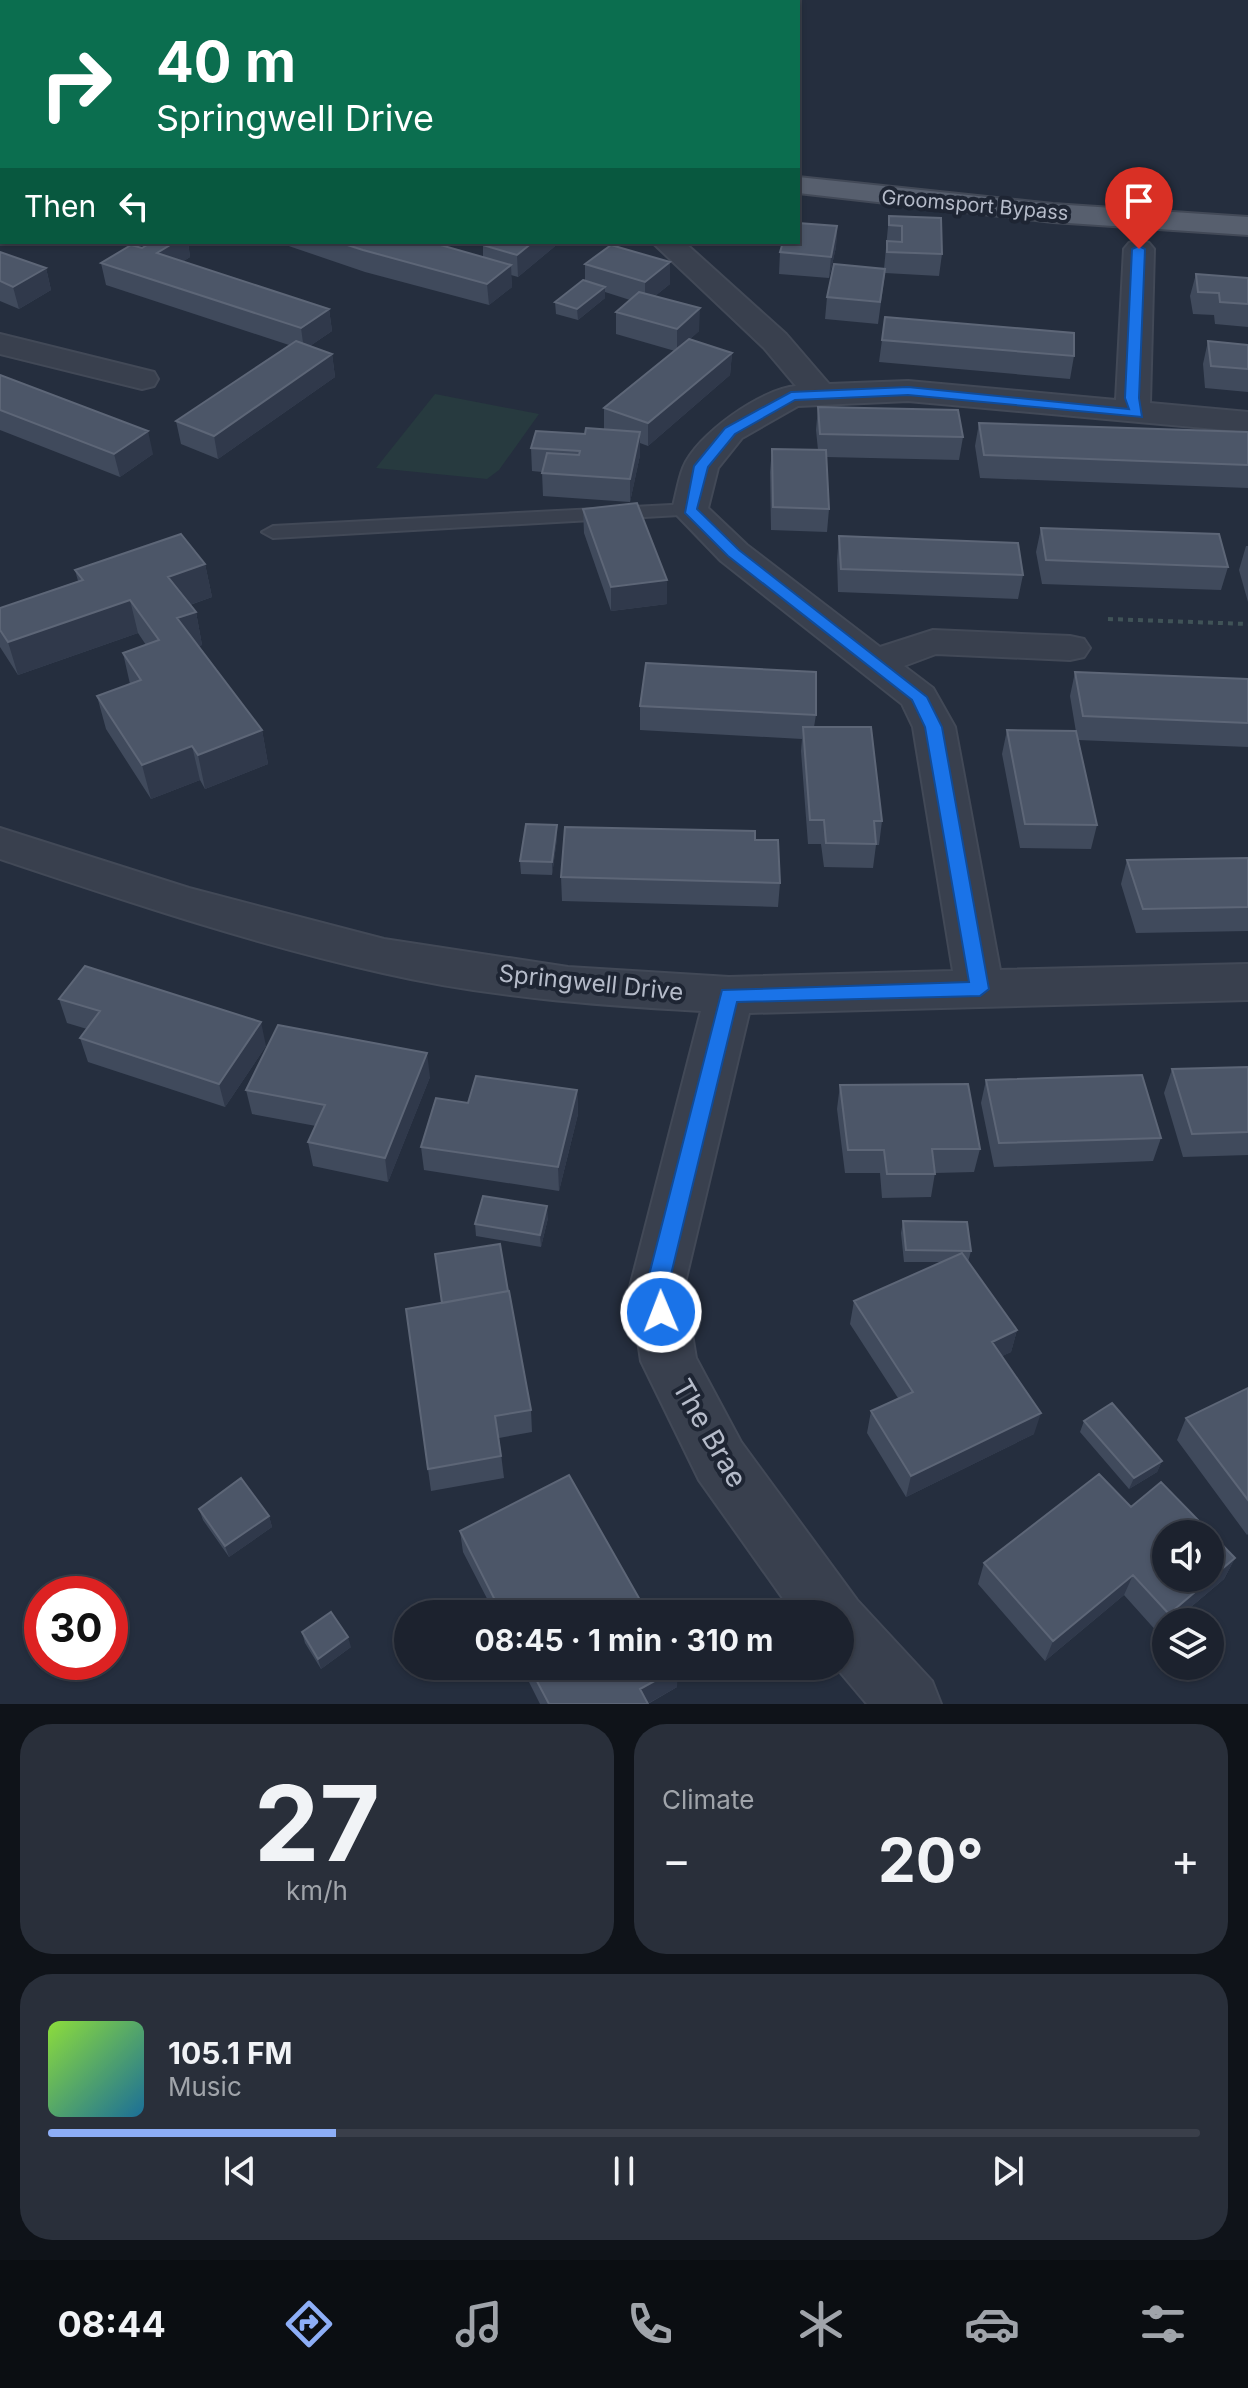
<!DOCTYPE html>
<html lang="en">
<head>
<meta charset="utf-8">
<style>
  body { margin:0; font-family:Inter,sans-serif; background:#292f3a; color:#f1f3f6; height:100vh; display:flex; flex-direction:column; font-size:30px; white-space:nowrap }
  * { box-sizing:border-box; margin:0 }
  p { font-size:26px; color:#a0a4aa }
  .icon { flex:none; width:44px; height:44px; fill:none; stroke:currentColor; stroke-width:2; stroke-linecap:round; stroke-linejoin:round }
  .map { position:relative; height:1704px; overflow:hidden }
  .sheet { display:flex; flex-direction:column; gap:20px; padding:20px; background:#0f1319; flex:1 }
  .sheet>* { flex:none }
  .top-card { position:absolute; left:0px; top:0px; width:800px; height:244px; box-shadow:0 2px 6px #0004,0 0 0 2px #3a3f4a; background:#0b6e4f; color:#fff; overflow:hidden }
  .buttons { position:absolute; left:1152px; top:1520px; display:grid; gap:16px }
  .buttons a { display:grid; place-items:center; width:72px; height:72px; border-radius:50%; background:#1c222e; box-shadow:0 2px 6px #0004,0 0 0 2px #3a3f4a; font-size:40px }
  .speed { position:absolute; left:24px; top:1576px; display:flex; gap:16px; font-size:40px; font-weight:700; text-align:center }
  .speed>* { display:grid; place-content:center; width:104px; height:104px; border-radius:50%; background:#1c222e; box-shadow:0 2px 6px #0004,0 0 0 2px #3a3f4a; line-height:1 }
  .speed .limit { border:12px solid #d22; background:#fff; color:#111 }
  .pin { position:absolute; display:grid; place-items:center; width:68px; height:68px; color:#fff; margin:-82px -34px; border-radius:50% 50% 50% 0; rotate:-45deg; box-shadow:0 0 8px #0007 }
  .pin .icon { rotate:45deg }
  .me { position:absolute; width:88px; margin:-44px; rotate:359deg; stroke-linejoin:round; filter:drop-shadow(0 0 6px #0008) }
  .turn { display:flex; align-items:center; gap:28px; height:168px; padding:0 24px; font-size:36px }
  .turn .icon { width:104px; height:104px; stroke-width:2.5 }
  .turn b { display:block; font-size:56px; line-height:68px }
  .then { display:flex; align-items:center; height:76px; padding:0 24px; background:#0003; gap:16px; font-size:30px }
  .big { font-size:60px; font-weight:700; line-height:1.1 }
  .sheet .widget { flex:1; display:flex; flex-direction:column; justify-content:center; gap:12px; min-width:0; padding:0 28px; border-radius:32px; background:#292f3a }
  .sheet .dial { align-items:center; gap:0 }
  .dial b { font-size:104px; line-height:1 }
  .song { display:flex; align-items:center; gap:24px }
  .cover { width:96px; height:96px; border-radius:12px; background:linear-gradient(135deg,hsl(90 70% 55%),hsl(200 70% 35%)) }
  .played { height:8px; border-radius:4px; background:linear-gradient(90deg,#8daef6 25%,#3a3f4a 25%) }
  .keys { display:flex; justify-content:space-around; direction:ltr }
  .heat { display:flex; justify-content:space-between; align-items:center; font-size:44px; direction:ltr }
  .sheet .tiles { flex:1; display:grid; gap:20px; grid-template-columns:1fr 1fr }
  .widget:last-child { grid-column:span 2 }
  .trip { position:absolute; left:394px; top:1600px; width:460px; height:80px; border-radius:40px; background:#1c222e; box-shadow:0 2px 6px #0004,0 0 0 2px #3a3f4a; font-weight:700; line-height:80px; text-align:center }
  .tab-bar { display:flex; height:128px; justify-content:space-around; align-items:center; background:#0b0e12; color:#a0a4aa }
  .tab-bar .icon { width:56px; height:56px }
  .tab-bar .active { color:#8daef6 }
  .tab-bar b { font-size:36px; color:#f1f3f6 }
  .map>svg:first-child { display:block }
  .green { fill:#273a3f }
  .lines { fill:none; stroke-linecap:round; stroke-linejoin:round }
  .lane-casing { stroke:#424957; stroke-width:4 }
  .street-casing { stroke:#424957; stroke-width:4 }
  .secondary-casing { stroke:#424957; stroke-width:4 }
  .primary-casing { stroke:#424957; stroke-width:4 }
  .path-far1 { stroke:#405357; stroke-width:3; stroke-dasharray:4 4; stroke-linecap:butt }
  .path { stroke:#405357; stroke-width:4; stroke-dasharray:5 5; stroke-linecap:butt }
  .lane { fill:#39404e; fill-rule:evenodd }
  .street { fill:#39404e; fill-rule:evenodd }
  .secondary { fill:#474f61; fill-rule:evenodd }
  .primary { fill:#575f6e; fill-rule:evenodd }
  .wall { fill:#404a5c }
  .shaded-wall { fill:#30394b }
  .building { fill:#4c5668; stroke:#5d6677; stroke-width:2; fill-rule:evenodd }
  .route { fill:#1a73e8; stroke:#114b97; stroke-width:2 }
  .labels { text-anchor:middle; stroke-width:8; stroke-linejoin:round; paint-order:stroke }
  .far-street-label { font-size:20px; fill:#b5bbc9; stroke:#1e2533 }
  .street-label { font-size:24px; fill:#b5bbc9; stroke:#1e2533 }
  .near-street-label { font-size:28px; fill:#b5bbc9; stroke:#1e2533 }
</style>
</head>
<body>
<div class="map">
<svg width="1248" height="1704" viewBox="0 0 1248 1704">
  <rect width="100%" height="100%" fill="#252e3e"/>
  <path class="green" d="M435,394L539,414L499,470L487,479L376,468Z"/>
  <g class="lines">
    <defs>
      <path id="lane" d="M690,504L697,506L701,510L697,514L273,538L262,532L273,526Z"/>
      <path id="street" d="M1139,240L1149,243L1154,249L1150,403L1248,412V432L908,401L798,406L742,438L718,468L708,508L747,545L880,647L933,630L1070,636L1084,639L1090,648L1084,657L1070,660L936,654L904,666L933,688L955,727L1000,970L1248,964V1000L749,1013L684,1287L696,1358L741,1442L857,1600L932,1681L941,1704H867L835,1666H840V1614H794L699,1480L641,1361L630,1287L701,1011C595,1005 487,997 383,973C253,944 126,901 0,859V828L189,888L384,939L568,967L729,977L953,971L913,727L902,704L721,561L672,510C676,496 678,481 683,468C696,435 761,389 796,386L764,348L652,242H684L786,334L829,384L908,381L1116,400L1124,249L1129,243Z
        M0,334L154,372L158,379L154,386L142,389L0,354Z"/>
      <path id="secondary" d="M2,86V103L0,104V87Z"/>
      <path id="primary" d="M1,0H28L30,2H3Z
        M798,177L1053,204L1248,217V235L1053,222L798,193Z"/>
    </defs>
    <use href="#lane" class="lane-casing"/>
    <use href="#street" class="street-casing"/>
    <use href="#secondary" class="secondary-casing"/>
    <use href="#primary" class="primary-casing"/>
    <path class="path-far1" d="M112,0L119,2"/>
    <path class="path" d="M1108,619L1248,624"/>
    <use href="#lane" class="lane"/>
    <use href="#street" class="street"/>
    <use href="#secondary" class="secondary"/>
    <use href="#primary" class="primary"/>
  </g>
  <path class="wall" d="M340,0H426V2H340Z
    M889,216L942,254L939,276L885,273L878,324L825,319L827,297L884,269Z
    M837,226L836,247L829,278L779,274L780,252Z
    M152,242H188L190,257L182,262L329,309L332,331L310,346L332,354L335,377L218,459L181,444L176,421L289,345L106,285L101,263L142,248Z
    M277,242H430L483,257V245L487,242H560L518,277L511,275L512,287L489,305L365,272Z
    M0,252L46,268L51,290L19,309L0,301Z
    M670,262V284L655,296L699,331L690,339L732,353L730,375L648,446L640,443V455L630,502L543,496L542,472L532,471L531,448L604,430V408L675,351L616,334V312L630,300L605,292V298L578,320L556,314L555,302L585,281V264Z
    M1196,274L1248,278V327L1215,324L1214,315L1193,314L1190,296Z
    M882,340L1074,356L1070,379L879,362Z
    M1208,341L1248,345V392L1205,388L1203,364Z
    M0,375L153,454L120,477L0,430Z
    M818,407L963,437L959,460L826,457L829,509L827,532L771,530L770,472L772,449L818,450L816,430Z
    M979,423L1248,432V488L980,478L975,446Z
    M583,509L667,604L611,611L584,533Z
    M1041,528L1228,567L1221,590L1042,584L1036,552Z
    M839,536L1023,575L1018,599L838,592L837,560Z
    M1246,546H1248V602L1239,570Z
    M205,564L212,597L190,605L196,612L202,645L199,646L262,730L268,764L205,789L200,780L151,799L106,729L97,696L130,684L123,653L146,645L138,633L18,675L0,647V608L78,581L75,570Z
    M1075,672L1248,679V747L1078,740L1097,825L1091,849L1020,848L1002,754L1007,730L1076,732L1070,696Z
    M640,706L816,715L814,727L882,821L879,845H876L873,868L824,867L821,844H808L801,751L802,739L640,730Z
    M557,825V838L552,875L521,874L520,861Z
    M755,840L780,883L778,907L562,901L561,877Z
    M1248,858V931L1136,933L1121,884L1127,860Z
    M59,999L266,1046L225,1107L88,1062L80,1038L87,1029L67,1023Z
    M1248,1067V1155L1183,1157L1164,1093L1172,1069Z
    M430,1077L388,1182L313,1166L308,1142L316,1126L252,1114L246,1090Z
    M986,1080L1161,1138L1153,1161L994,1167L981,1103Z
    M840,1085L980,1149L974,1172L935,1173L931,1197L882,1198L880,1173H845L837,1109Z
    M577,1090L578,1114L559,1191L424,1170L421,1147L468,1103Z
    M548,1218L541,1247L476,1236L475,1224Z
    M903,1221L971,1251L968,1262L1017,1330L1011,1352L1002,1356L1034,1434L906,1497L867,1433L871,1411L898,1398L850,1324L854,1301L942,1262H904L901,1233Z
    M406,1309L531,1410L532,1432L499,1438L504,1478L431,1491Z
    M1248,1388V1534L1247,1535L1177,1440L1186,1418Z
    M1084,1421L1162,1461L1157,1472L1129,1489L1080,1432Z
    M199,1509L269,1516L272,1527L229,1557L203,1520Z
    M460,1531L648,1614H495L463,1552Z
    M1235,1558L1224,1579L1159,1634L1124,1595L1045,1661L978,1584L984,1563Z
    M302,1632L351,1647L321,1669L305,1643Z
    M521,1666H677V1687L648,1704H540Z"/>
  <path class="shaded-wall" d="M386,0H404V2H382Z
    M414,0H426V2H414Z
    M0,44L2,56L0,60Z
    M2,189V213L0,214V190Z
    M837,226L836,247L829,278L831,257Z
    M175,242H188L190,257L161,275L157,253Z
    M533,242H560L518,277L517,255Z
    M670,262V284L645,304V282Z
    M511,265L512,287L489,305L487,284Z
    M46,268L51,290L19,309L13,287Z
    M605,287V298L578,320L577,309Z
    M700,308L699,331L677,351V329Z
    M329,309L332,331L304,350L301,328Z
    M732,353L730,375L648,446V423Z
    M332,354L335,377L218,459L214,436Z
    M148,431L153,454L120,477L114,454Z
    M640,432V455L630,502V479Z
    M205,564L212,597L175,610L168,577Z
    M667,580V604L611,611V587Z
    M130,600L138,633L18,675L8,642Z
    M196,612L202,645L185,652L177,618Z
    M262,730L268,764L205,789L198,755Z
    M192,746L200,780L151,799L142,765Z
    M557,825V838L552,875V862Z
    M261,1022L266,1046L225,1107L219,1084Z
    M427,1053L430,1077L388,1182L385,1158Z
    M577,1090L578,1114L559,1191L558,1167Z
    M547,1206L548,1218L541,1247L540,1235Z
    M1017,1330L1011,1352L986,1364L992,1342Z
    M1041,1413L1034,1434L906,1497L911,1476Z
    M1162,1461L1157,1472L1129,1489L1134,1478Z
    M269,1516L272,1527L229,1557L225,1546Z
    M1235,1558L1224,1579L1173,1622H1166V1628L1159,1634L1169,1614Z
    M1133,1575L1124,1595L1045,1661L1053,1641Z
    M348,1637L351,1647L321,1669L318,1659Z
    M678,1668L677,1687L647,1704L640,1689Z"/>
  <path class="building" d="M340,0H386L382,2H346Z
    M2,159V189L0,190V160Z
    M889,216L941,218L942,254L887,252V241L902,242V226L889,225Z
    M798,223L837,226L831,257L780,252L783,242H798Z
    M152,242H175L157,253L329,309L301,328L101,263L131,245L142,248Z
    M338,242H430L511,265L487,284L363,250Z
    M487,242H533L517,255L483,245Z
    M611,245L670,262L645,282L585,264Z
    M0,252L46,268L13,287L0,281Z
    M834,264L885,269L880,302L827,297Z
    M1196,274L1248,278V304L1220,302L1219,293L1198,292Z
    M583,280L605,287L577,309L555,302Z
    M639,292L700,308L677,329L616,312Z
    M885,317L1074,333V356L882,340Z
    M689,339L732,353L648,423L604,408Z
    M296,341L332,354L214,436L176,421Z
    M1208,341L1248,345V369L1211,366Z
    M0,375L148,431L114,454L0,410Z
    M818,407L958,410L963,437L820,434Z
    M979,423L1248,432V465L984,455Z
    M586,428L640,432L630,479L542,473L547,453L579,455L580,451L531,448L536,431L585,434Z
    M772,449L826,450L829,509L773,507Z
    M637,503L667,580L611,587L583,509Z
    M1041,528L1219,534L1228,567L1046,560Z
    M181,534L205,564L168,577L196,612L177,618L262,730L198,755L192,746L142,765L97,696L141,680L123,653L159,640L130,600L8,642L0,630V608L83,580L75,570Z
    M839,536L1018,543L1023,575L841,569Z
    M646,663L816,672V715L640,706Z
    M1075,672L1248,679V723L1083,716Z
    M803,727H871L882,821H874L876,844L826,843L824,820H810Z
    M1007,730L1076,731L1097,825L1025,824Z
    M526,824L557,825L552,862L520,861Z
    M565,827L755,831V840H778L780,883L561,877Z
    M1248,858V907L1143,909L1127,860Z
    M85,966L261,1022L219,1084L80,1038L100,1011L59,999Z
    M278,1025L427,1053L385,1158L308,1142L325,1105L246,1090Z
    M1248,1067V1132L1192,1134L1172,1069Z
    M1142,1075L1161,1138L999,1143L986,1080Z
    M476,1076L577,1090L558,1167L421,1147L436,1098L468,1103Z
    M968,1084L980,1149H932L935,1174H887L884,1150H848L840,1085Z
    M483,1196L547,1206L540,1235L475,1224Z
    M903,1221L967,1222L971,1251L906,1250Z
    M500,1244L508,1291L442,1303L435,1254Z
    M962,1253L1017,1330L992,1342L1041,1413L911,1476L871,1411L913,1392L854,1301Z
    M509,1291L531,1410L495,1416L501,1456L428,1469L406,1309Z
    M1248,1388V1500L1186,1418Z
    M1112,1403L1162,1461L1134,1478L1084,1421Z
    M1099,1474L1131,1507L1161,1482L1235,1558L1169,1614L1133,1575L1053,1641L984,1563ZM1166,1534H1210V1578H1166Z
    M569,1475L648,1614H502L460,1531Z
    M241,1478L269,1516L225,1546L199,1509Z
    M331,1612L348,1637L318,1659L302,1632Z
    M529,1666H677L678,1668L640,1689L648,1704H549Z"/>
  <path class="route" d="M1139,246L1145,249L1139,398L1142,417L908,395L795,400L735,434L708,467L697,509L739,550L927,697L942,727L989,989L980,996L737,1002L668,1287L672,1312L669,1319L661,1322L653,1319L646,1287L722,990L969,982L925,727L912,700L728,556L685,513L694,466L725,428L791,392L908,387L1129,409L1125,398L1132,249Z"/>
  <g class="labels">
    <g class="far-street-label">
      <text transform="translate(975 205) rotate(5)" y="7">Groomsport Bypass</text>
    </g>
    <g class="street-label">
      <text transform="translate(591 983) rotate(6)" y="8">Springwell Drive</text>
    </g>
    <g class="near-street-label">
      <text transform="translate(710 1433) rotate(60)" y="10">The Brae</text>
    </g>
  </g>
</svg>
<div class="buttons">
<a><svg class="icon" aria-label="sound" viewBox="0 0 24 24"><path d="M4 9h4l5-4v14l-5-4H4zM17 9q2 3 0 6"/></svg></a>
<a><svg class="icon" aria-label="layers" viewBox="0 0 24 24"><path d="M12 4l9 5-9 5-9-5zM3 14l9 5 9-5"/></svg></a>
</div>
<div class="speed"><div class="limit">30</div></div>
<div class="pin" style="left:1139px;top:249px;background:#d93025"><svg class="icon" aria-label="arrive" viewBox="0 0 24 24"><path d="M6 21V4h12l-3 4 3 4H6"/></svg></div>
<svg class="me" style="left:661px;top:1312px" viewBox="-20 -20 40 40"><circle r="17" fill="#1a73e8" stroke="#fff" stroke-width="3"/><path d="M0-11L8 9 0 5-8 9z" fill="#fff"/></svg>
<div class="trip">08:45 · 1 min · 310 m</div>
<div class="top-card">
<div class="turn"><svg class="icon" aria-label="right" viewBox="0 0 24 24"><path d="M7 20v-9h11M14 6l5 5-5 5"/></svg><div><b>40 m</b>Springwell Drive</div></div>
<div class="then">Then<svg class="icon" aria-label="left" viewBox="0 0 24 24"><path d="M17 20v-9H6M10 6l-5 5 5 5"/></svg></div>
</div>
</div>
<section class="sheet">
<div class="tiles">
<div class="widget dial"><b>27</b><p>km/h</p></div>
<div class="widget"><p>Climate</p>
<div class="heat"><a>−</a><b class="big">20°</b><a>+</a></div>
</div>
<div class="widget">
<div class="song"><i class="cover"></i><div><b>105.1 FM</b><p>Music</p></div></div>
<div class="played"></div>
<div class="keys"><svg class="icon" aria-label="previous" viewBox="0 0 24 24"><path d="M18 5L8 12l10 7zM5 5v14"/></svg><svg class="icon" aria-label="pause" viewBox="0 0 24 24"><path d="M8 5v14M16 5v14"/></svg><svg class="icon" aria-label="next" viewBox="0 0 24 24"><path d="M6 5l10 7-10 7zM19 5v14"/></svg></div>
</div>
</div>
</section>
<nav class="tab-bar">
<b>08:44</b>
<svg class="icon active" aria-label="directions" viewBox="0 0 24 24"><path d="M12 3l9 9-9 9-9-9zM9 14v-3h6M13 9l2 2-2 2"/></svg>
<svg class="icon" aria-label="music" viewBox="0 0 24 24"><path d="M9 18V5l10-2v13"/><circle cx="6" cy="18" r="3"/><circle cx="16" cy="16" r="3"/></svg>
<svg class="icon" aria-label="phone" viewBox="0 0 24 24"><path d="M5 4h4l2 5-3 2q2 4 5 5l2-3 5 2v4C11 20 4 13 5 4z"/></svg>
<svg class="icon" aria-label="climate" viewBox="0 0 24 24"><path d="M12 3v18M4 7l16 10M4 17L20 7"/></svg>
<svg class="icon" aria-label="car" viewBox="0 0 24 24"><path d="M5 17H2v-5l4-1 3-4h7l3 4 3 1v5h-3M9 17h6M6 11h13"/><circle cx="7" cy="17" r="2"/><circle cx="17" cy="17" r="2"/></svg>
<svg class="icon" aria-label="filters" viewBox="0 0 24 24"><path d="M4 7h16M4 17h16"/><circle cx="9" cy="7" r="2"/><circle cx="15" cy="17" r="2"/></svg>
</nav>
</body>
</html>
